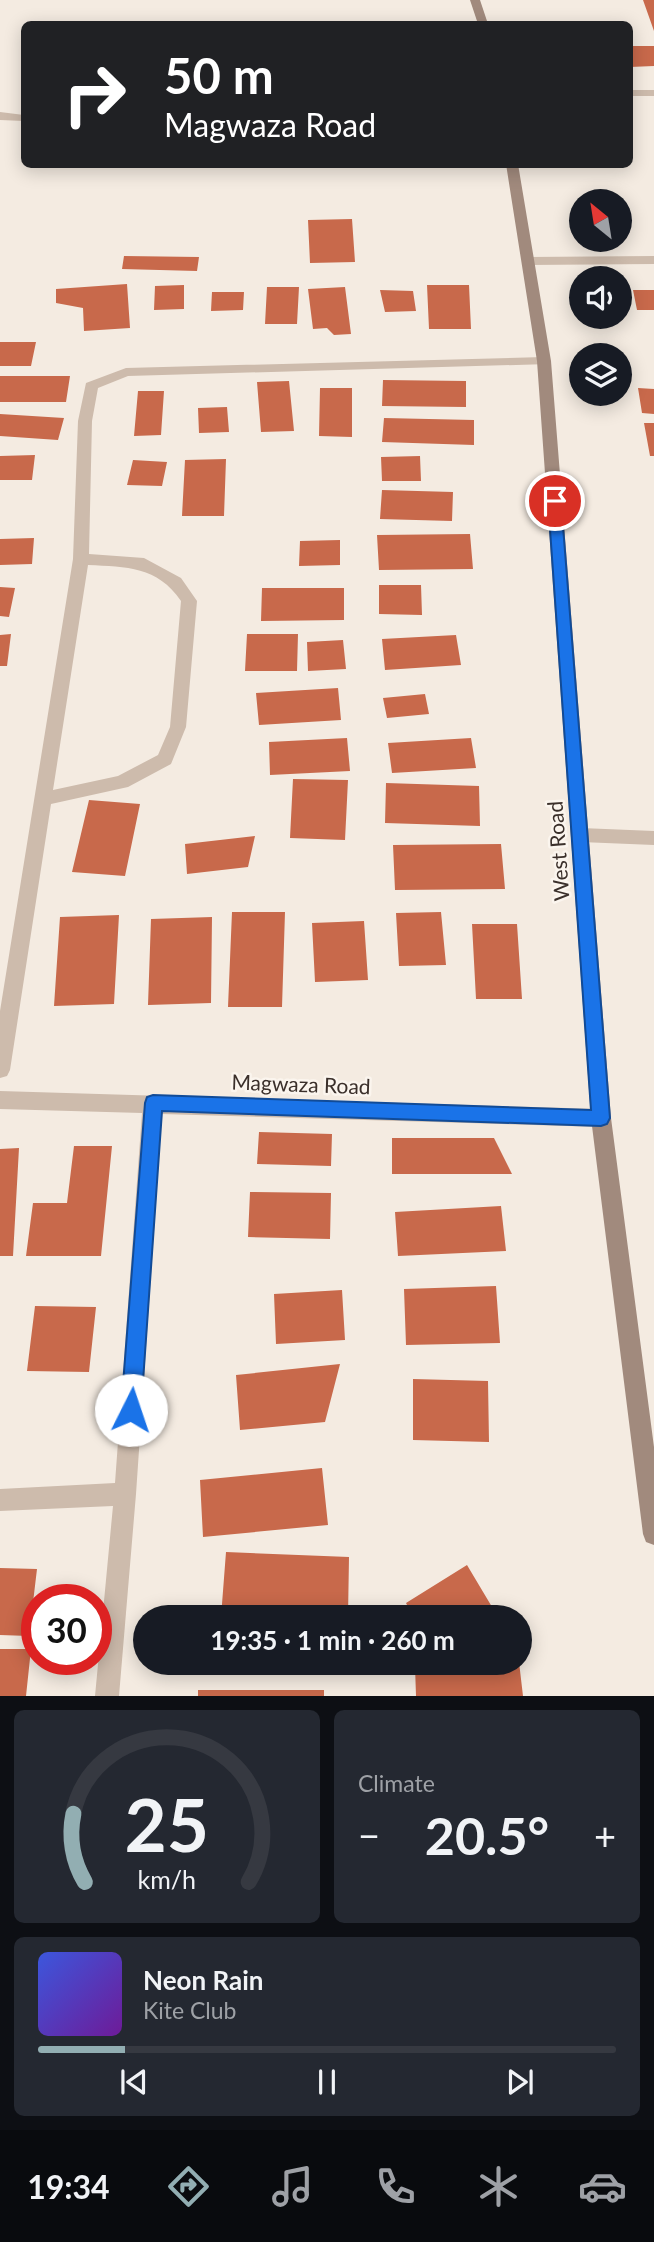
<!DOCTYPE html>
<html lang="en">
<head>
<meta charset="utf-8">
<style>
  body { margin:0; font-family:Lato,sans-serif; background:#242831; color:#f1f3f6; height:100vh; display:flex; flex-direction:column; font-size:26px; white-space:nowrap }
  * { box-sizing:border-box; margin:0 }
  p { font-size:23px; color:#9ea1a6 }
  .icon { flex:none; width:38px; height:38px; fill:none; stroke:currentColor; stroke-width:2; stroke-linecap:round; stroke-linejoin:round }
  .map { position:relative; height:1696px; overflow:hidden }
  .side { display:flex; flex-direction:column; gap:14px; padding:14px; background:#0d0f14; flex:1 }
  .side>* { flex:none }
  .banner { position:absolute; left:21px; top:21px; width:612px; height:147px; border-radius:10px; box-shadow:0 4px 18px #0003; background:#202124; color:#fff; overflow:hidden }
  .needle { width:46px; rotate:330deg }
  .buttons { position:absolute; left:569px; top:189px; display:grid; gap:14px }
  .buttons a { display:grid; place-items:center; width:63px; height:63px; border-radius:50%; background:#171b24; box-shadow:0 4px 18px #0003; font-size:35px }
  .speed { position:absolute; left:21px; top:1584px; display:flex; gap:14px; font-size:35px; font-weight:700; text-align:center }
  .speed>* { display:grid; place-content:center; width:91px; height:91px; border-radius:50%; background:#171b24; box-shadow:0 4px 18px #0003; line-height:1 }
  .speed .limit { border:10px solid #d22; background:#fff; color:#111 }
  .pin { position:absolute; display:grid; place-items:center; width:60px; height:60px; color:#fff; margin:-30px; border:4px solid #fff; border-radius:50%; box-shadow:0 2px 7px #0007 }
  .me { position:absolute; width:77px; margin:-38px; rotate:4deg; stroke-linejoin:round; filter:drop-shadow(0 0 5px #0008) }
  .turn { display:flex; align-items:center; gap:24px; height:147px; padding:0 28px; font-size:32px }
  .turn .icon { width:91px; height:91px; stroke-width:2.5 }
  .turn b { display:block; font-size:49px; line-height:60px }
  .big { font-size:52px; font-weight:700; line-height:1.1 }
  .side .card { flex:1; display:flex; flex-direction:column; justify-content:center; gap:10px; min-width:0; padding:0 24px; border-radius:10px; background:#242831 }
  .side .dial { align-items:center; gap:0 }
  .dial svg { height:182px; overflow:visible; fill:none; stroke:#363941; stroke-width:7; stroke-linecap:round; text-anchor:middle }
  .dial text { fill:#f1f3f6; stroke:none }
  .song { display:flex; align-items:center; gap:21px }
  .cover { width:84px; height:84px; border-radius:10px; background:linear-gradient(135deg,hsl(230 70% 55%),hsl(280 70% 35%)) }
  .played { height:7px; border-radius:4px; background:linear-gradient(90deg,#92aeb2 15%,#363941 15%) }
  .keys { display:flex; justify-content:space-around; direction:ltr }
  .heat { display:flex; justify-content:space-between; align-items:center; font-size:38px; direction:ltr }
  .side .tiles { flex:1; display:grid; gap:14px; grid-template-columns:1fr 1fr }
  .card:last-child { grid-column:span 2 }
  .trip { position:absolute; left:133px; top:1605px; width:399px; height:70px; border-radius:35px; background:#171b24; box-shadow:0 4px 18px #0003; font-weight:700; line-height:70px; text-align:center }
  .menu { display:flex; height:112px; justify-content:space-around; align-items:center; background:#090b0e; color:#9ea1a6 }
  .menu .icon { width:49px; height:49px }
  .menu .active { color:#92aeb2 }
  .menu b { font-size:32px; color:#f1f3f6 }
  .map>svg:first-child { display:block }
  .building { fill:#c8694b }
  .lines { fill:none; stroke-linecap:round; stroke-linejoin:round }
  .lane { fill:#cdbbac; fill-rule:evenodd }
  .street { fill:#cdbbac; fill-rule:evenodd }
  .secondary { fill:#a18a7d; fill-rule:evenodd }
  .route { fill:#1a73e8; stroke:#114b97; stroke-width:2 }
  .labels { text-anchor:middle; stroke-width:5; stroke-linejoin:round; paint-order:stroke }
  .street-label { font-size:21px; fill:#3b302b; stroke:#fbf5ee }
</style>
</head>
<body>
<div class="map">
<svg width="654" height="1696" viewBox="0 0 654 1696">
  <rect width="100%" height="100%" fill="#f4ebe1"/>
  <path class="building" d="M643,0H654V31Z
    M630,46H654V66L630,67Z
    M352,219L355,262L310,263L308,220Z
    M124,256L199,257L197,271L122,269Z
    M127,284L130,328L84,331L83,308L56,303V289Z
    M184,285V309L154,310L155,286Z
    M427,285H469L471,329H429Z
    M267,287H299L297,324H265Z
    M345,287L351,334L334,335L327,328L313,329L308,289Z
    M380,290L413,291L416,311L385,312Z
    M633,290H654V310H637Z
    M212,292H244L243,310L211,311Z
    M0,342H36L31,366H0Z
    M0,376H70L66,402H0Z
    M383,380L466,381V407L382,406Z
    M289,381L294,431L261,432L257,382Z
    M320,388H352V437L319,436Z
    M638,388L654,389V414L642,413Z
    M138,391H164L161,435L134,436Z
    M227,407L229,432L199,433L198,408Z
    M0,414L64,418L58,440L0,436Z
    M384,418L474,420V445L382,442Z
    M644,423H654V456H650Z
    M35,455L32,480H0V456Z
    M420,456L421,481H382L381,457Z
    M226,459L224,516H182L185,460Z
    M133,460L167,462L162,486L127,485Z
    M382,490L453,492L452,521L380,519Z
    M470,534L473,569L379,570L377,535Z
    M34,538L32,564L0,565V539Z
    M340,540V565L299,566L300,541Z
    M379,585H421L422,615L379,614Z
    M0,587L15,588L9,617L0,616Z
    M262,588H344V620L261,621Z
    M11,634L7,666H0V635Z
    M247,634H298L297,671H245Z
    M456,635L461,665L385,670L382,639Z
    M343,640L346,669L308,671L307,642Z
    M338,688L341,720L259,725L256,693Z
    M425,694L429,714L387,718L383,698Z
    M347,738L350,771L270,775L269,742Z
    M471,738L476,768L392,773L388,743Z
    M293,779L348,780L345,840L290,838Z
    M386,783L479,786L480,826L385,823Z
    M89,800L140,804L125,876L72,872Z
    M255,836L248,867L187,874L185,844Z
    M501,844L505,889L395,890L393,845Z
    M232,912H285L282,1007H228Z
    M441,912L446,965L399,966L396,913Z
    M119,915L114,1004L54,1006L60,917Z
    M212,917L211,1003L148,1005L151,919Z
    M364,921L368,980L315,982L312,923Z
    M472,924H517L522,999H476Z
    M259,1132L332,1134L331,1166L257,1164Z
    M392,1138H494L512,1174H392Z
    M74,1146H112L101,1256H26L33,1203H67Z
    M19,1148L13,1256H0V1149Z
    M250,1192L331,1193L330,1239L248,1237Z
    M501,1206L506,1251L398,1256L395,1212Z
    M496,1286L500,1343L406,1345L404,1289Z
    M342,1290L345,1340L276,1344L274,1294Z
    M35,1306L96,1307L89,1372L27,1371Z
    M340,1364L325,1422L240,1430L236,1375Z
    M413,1379L488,1381L489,1442L413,1440Z
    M322,1468L328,1525L203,1537L200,1480Z
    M226,1552L349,1557L348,1617H221Z
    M467,1565L498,1617H413L406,1603Z
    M0,1568L37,1569L29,1636L0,1635Z
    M0,1649H31L26,1696H0Z
    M519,1662L523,1696H416L415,1666Z
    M198,1690H324V1696H198Z"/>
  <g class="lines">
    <path class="lane" d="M0,112L24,115V121L0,120Z"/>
    <path class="street" d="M630,90H654V96H630Z
      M654,256V264L528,265L522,261L528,257Z
      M544,357L551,361L549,364L128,376L98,388L92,421L89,554L144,558L181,578L197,601L186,727L171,764L128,787L51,804L10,1070L7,1076L0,1078V1011L73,559L78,421L86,383L126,368ZM88,565C127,567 157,566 181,601L170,727L158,755L118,776L53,790Z
      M581,828L654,831V845L581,842L575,840L572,835L575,830Z
      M0,1091L601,1109L608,1112L611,1118L608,1124L601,1127L162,1114L136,1494L119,1696H95L113,1506L0,1511V1489L115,1483L142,1113L0,1109Z"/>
    <path class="secondary" d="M470,0H480L488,24H478Z
      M506,164H518L551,361L611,1118L654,1447V1545L646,1542L643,1534L591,1118L537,361Z"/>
  </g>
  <path class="route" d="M555,496L561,501L610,1118L607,1124L601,1126L162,1111L141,1410L138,1417L131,1420L124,1417L121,1410L145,1103L147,1097L153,1095L591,1110L548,501Z"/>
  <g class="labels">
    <g class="street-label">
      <text transform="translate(559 851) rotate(-94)" y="7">West Road</text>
      <text transform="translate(301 1085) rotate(2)" y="7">Magwaza Road</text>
    </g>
  </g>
</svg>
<div class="buttons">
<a><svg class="needle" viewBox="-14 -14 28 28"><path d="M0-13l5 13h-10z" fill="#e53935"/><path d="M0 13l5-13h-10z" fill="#9ea1a6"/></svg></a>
<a><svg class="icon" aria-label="sound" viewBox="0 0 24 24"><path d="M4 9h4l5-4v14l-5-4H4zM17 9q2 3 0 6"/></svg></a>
<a><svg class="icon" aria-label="layers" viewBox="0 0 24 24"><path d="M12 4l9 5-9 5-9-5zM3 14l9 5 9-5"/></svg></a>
</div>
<div class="speed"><div class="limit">30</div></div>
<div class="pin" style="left:555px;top:501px;background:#d93025"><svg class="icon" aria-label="arrive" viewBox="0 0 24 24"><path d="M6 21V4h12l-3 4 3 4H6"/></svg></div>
<svg class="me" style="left:131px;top:1410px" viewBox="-20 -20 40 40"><circle r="19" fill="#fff"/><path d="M0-13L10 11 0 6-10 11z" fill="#1a73e8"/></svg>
<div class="trip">19:35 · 1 min · 260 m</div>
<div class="banner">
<div class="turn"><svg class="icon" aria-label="right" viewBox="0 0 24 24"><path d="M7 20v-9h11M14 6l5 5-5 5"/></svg><div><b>50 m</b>Magwaza Road</div></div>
</div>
</div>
<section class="side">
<div class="tiles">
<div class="card dial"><svg viewBox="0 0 100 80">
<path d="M14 69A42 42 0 1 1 86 69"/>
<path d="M14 69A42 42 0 0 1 9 39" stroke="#92aeb2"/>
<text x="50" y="56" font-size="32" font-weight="700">25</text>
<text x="50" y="72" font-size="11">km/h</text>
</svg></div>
<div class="card"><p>Climate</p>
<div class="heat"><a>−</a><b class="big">20.5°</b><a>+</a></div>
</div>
<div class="card">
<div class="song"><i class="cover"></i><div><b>Neon Rain</b><p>Kite Club</p></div></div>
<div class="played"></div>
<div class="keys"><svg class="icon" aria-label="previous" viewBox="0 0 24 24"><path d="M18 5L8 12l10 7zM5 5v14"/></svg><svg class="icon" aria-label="pause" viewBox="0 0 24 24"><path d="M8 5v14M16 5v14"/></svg><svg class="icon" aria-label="next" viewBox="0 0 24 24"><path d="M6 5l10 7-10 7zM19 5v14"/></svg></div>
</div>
</div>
</section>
<nav class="menu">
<b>19:34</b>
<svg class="icon active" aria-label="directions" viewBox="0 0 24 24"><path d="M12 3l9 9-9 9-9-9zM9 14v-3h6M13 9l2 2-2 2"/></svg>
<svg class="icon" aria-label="music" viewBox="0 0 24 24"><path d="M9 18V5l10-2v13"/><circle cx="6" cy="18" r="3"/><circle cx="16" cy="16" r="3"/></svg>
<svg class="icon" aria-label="phone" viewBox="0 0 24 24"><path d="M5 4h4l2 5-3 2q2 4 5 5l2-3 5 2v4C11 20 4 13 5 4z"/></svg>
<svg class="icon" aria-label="climate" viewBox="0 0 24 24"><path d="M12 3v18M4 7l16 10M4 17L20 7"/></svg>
<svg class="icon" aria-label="car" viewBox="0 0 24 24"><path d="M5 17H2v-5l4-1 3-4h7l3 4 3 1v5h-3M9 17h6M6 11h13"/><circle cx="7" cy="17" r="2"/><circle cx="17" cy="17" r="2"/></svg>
</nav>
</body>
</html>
